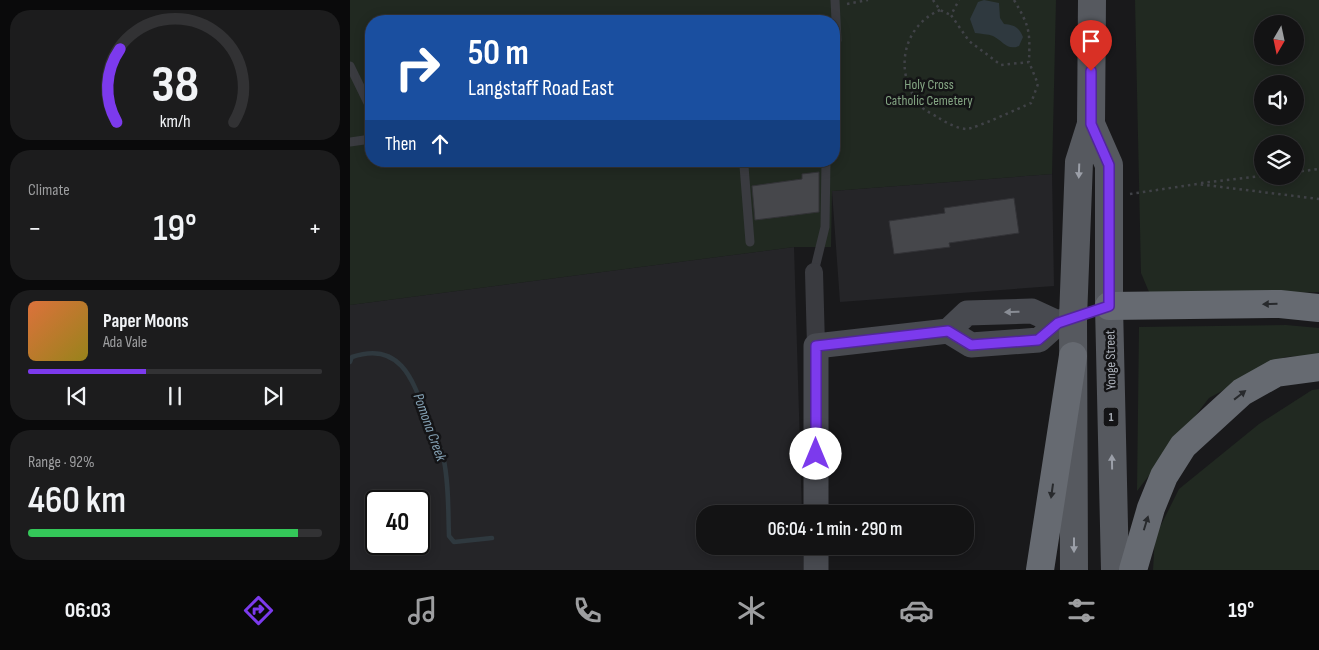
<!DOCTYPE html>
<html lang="en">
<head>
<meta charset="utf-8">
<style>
  body { margin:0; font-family:"Sofia Sans Condensed",sans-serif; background:#1c1c1d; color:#f1f3f6; height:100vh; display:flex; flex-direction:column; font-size:19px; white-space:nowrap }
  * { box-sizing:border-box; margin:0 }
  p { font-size:16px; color:#9d9ea0 }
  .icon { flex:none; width:28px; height:28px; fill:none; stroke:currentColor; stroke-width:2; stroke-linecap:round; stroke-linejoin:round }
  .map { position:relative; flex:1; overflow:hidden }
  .drawer { display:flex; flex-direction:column; gap:10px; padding:10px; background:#0a0a0b; width:350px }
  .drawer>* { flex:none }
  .top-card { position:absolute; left:15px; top:15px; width:475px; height:152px; border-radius:20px; box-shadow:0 2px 12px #0003,0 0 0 1px #323234; background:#1a4fa0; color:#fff; overflow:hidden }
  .needle { width:32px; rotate:189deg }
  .buttons { position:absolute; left:904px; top:15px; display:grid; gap:10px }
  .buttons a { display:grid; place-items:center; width:50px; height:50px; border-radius:50%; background:#131314; box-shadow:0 2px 12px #0003,0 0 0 1px #323234; font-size:25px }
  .speed { position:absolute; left:15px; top:490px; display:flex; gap:10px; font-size:25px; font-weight:700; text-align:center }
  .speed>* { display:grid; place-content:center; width:65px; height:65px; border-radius:50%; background:#131314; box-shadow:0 2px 12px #0003,0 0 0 1px #323234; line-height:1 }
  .speed .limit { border:2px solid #111; border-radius:8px; background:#fff; color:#111 }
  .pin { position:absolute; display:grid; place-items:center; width:42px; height:42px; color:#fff; margin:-51px -21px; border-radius:50% 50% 50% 0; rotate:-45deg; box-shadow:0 0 5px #0007 }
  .pin .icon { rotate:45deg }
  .me { position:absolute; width:55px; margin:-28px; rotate:0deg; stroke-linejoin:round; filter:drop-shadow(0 0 4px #0008) }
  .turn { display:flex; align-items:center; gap:18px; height:105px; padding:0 20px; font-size:22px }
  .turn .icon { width:65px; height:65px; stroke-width:2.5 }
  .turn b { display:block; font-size:35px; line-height:42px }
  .then { display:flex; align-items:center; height:48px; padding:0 20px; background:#0003; gap:10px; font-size:19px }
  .big { font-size:38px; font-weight:600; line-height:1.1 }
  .drawer .tile { flex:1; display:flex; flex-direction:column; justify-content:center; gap:8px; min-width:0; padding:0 18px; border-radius:20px; background:#1c1c1d }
  .drawer .dial { align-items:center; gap:0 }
  .dial svg { height:130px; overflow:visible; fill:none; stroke:#323234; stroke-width:7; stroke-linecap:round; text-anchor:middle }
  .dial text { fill:#f1f3f6; stroke:none }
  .song { display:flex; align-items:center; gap:15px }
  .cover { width:60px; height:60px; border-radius:8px; background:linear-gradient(135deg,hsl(20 70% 55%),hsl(50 70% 35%)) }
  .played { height:5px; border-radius:2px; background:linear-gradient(90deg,#7c3aed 40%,#323234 40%) }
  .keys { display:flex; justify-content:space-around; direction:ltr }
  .heat { display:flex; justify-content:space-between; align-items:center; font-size:28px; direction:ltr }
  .charge { height:8px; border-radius:4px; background:linear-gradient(90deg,#34c759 92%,#323234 0) }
  .trip { position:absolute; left:346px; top:505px; width:278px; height:50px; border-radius:20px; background:#131314; box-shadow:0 2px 12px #0003,0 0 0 1px #323234; font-weight:600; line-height:50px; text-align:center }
  .tabs { display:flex; height:80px; justify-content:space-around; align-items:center; background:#080808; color:#9d9ea0 }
  .tabs .icon { width:35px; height:35px }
  .tabs .on { color:#7c3aed }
  .tabs b { font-size:22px; color:#f1f3f6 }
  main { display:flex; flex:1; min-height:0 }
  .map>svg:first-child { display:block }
  .built { fill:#252528; fill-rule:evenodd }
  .green { fill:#212921; fill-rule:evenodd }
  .water { fill:#2f393f }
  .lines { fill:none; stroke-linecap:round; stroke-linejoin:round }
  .stream { stroke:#2f393f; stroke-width:4.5 }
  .building { fill:#46474b; stroke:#333337 }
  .path { stroke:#404247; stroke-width:2.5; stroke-dasharray:2.5 4; stroke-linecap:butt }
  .lane { stroke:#3a3b40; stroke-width:9 }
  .street { stroke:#3a3b40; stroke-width:18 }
  .secondary { stroke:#484a50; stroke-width:25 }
  .primary { stroke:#56595f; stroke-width:28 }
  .highway { stroke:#666a71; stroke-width:28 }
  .oneway { fill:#9b9fa8 }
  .oneway2 { fill:#282a2d }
  .oneway3 { fill:#898d95 }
  .route-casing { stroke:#51269a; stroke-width:12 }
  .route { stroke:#7c3aed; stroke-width:9 }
  .labels { text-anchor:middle; stroke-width:5; stroke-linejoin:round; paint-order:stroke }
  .shield { fill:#141416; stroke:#7e8289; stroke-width:1 }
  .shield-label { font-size:12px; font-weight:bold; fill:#acb1ba }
  .park-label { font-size:14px; fill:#84a583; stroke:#141416 }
  .street-label { font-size:14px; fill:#acb1ba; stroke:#141416 }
  .water-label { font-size:15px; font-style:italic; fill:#84a1b4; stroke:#141416 }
</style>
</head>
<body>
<main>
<section class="drawer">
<div class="tile dial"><svg viewBox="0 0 100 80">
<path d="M14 69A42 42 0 1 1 86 69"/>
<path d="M14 69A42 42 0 0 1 16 24" stroke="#7c3aed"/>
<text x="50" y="56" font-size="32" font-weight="700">38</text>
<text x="50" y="72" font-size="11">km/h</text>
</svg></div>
<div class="tile"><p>Climate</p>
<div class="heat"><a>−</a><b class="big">19°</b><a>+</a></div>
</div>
<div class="tile">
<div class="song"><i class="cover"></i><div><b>Paper Moons</b><p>Ada Vale</p></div></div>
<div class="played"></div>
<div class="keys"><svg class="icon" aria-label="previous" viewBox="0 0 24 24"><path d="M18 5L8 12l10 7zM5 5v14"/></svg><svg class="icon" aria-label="pause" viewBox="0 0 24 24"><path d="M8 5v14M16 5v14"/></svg><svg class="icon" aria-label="next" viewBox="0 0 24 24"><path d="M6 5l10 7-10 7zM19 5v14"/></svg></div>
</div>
<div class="tile"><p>Range · 92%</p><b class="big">460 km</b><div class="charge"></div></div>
</section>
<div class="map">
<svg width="969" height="570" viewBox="0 0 969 570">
  <rect width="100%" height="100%" fill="#19191b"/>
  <path class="built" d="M702,174L704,286L490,302L482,191Z
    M444,247L452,514H355V546H453V570H0V305ZM26,501H69V544H26Z"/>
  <path class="green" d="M0,0H706L702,174L482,191L481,247H444L0,305ZM21,21H484V161H21Z
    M785,0H969V292L819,297L799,292L791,273ZM912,24H945V56H912ZM912,84H945V116H912ZM912,144H945V176H912Z
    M936,325L969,328V355L935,357L859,398L787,491L789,327Z
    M969,389V570H803L805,537L829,489L909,424L962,390Z"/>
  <path class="water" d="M634,0L649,3L650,18L654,24C664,25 669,27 673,37L669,46C657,51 653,41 643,36C638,34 631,34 625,33L620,19L628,2Z"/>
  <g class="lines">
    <path class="stream" d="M0,362L2,357C54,339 65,387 79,424C83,435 90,445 93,456C99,482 98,510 99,536L104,542L142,538"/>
  </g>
  <path class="building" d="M469,172V212L405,220L402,186L452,179V174Z
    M664,198L669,233L599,243L600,247L544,254L539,221L595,213L594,208Z"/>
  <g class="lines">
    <path class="path" d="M583,0L590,10L601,15
      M664,0C680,27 680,31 679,62
      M497,4L518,0
      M590,10C551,27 544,74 570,105C574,111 583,114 589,118C596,123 609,129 617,129C626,128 670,108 681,103L688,84L679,62L651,65L619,41L601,15L609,0
      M945,172L969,169
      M851,183L912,176
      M780,194L847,184L969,199"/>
    <path class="lane" d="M484,47L487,40L485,0
      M0,66L21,109
      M0,142L21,139
      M392,161L394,166L400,242
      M464,272L475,227L476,161"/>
    <path class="street" d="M464,272L466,346"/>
    <path class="secondary" d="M598,331L621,345L689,340L708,323L721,318
      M466,514V346L598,331L617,313L682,311L708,323
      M466,546V570"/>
    <path class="primary" d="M741,124L759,165V306L765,570
      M724,570L723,318L729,162L741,124L742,0"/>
    <path class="highway" d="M759,306L930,304L969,308
      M690,570L723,356
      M783,570L801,508L814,476L833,446L892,392L926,373L969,367"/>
  </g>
  <defs><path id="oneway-solid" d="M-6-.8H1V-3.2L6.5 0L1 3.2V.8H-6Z" transform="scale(1.25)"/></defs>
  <g class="oneway">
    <use href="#oneway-solid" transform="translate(729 171) rotate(92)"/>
    <use href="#oneway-solid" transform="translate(762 462) rotate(-91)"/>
    <use href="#oneway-solid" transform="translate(724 545) rotate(90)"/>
  </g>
  <g class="oneway2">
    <use href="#oneway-solid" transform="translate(920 304) rotate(179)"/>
    <use href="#oneway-solid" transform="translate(890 395) rotate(-38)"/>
    <use href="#oneway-solid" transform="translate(702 491) rotate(98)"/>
    <use href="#oneway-solid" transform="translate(796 523) rotate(-73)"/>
  </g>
  <use class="oneway3" href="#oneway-solid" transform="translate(662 312) rotate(178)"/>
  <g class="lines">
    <defs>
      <path id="route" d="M466,454V346L598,331L621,345L688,340L708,323L759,306V165L741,124V71"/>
    </defs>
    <use href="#route" class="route-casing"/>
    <use href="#route" class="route"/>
  </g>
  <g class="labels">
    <rect class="shield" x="753.5" y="407.5" width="15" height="19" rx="4"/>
    <g class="shield-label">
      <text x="761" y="421">1</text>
    </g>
    <g class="park-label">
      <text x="579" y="89">Holy Cross<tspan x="579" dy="16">Catholic Cemetery</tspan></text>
    </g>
    <g class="street-label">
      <text transform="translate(760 360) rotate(-91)" y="5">Yonge Street</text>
    </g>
    <g class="water-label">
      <text transform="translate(80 427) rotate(70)" y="5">Pomona Creek</text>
    </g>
  </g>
</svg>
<div class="buttons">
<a><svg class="needle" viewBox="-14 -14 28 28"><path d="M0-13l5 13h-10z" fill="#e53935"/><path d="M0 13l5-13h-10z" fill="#9d9ea0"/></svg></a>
<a><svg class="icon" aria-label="sound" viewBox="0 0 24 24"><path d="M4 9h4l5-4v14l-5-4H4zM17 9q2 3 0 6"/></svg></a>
<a><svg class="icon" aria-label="layers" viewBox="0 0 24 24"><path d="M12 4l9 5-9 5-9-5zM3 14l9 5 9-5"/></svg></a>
</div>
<div class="speed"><div class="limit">40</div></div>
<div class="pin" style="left:741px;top:71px;background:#d93025"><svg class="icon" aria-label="arrive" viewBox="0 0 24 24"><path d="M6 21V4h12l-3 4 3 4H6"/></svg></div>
<svg class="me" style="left:466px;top:454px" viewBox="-20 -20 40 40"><circle r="19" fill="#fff"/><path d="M0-13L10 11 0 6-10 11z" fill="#7c3aed"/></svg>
<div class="trip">06:04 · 1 min · 290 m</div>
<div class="top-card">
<div class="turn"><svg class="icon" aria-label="right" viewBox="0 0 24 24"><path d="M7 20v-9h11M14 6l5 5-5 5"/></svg><div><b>50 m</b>Langstaff Road East</div></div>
<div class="then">Then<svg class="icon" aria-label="ahead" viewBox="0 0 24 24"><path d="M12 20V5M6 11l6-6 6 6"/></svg></div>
</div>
</div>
</main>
<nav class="tabs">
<b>06:03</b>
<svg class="icon on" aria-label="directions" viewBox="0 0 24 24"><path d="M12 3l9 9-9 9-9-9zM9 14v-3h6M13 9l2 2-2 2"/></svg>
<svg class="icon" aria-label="music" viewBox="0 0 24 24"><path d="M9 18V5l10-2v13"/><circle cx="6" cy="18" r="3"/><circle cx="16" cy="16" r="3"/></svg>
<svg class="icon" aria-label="phone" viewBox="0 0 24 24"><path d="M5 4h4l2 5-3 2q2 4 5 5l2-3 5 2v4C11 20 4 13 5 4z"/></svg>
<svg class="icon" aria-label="climate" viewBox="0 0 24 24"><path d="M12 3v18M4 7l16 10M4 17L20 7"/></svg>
<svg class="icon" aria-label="car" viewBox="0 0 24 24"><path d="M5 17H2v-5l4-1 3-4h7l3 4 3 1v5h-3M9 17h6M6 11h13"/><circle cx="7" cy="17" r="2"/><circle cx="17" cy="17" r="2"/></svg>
<svg class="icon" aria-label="filters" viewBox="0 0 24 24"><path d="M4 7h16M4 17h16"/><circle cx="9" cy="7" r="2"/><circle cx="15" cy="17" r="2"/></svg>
<b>19°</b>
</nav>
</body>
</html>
